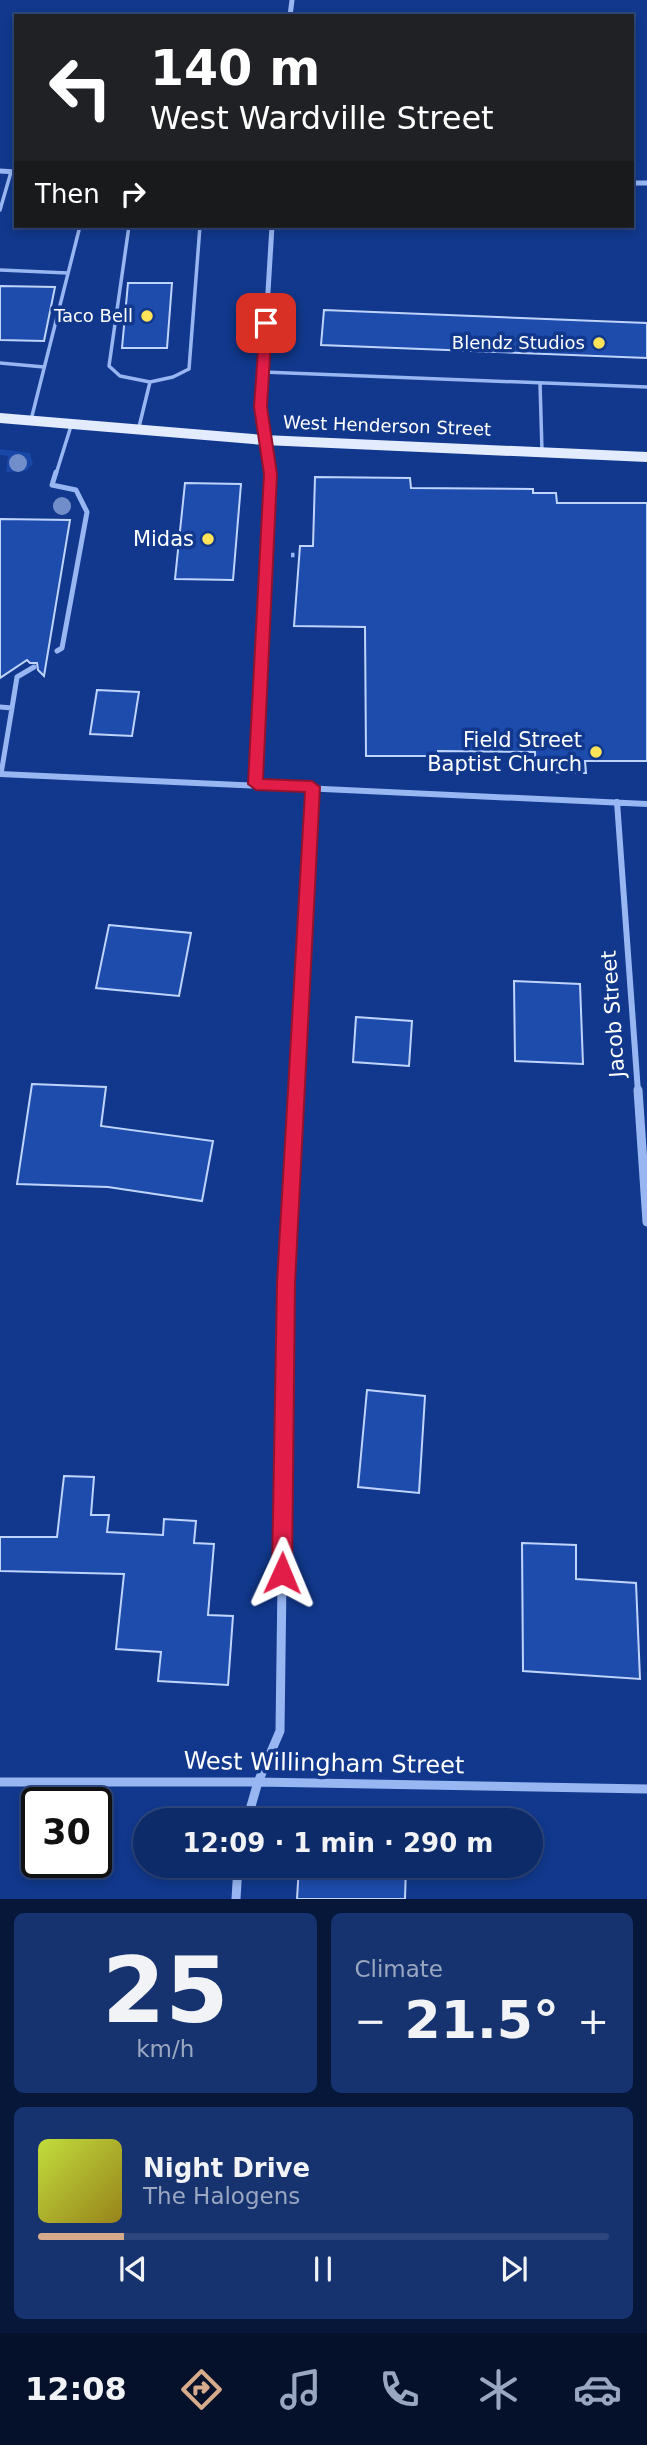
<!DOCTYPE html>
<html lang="en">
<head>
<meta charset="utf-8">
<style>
  body { margin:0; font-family:"DejaVu Sans",sans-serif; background:#16326f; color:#f1f3f6; height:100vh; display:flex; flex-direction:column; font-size:26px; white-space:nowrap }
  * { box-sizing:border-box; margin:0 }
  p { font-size:23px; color:#9aa7c0 }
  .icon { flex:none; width:38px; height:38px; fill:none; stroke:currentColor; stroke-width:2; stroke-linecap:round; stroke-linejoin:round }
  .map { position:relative; height:1899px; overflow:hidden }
  .details { display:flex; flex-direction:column; gap:14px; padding:14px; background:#07173a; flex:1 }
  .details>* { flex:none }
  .top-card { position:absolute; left:14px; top:14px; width:620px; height:214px; border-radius:0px; box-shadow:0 4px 10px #0003,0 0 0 2px #2d467d; background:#202124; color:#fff; overflow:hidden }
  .speed { position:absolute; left:21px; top:1787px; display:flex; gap:14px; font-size:35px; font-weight:700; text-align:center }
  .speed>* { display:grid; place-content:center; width:91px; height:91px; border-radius:50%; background:#0d2a69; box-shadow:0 4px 10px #0003,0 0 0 2px #2d467d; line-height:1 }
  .speed .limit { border:4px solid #111; border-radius:10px; background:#fff; color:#111 }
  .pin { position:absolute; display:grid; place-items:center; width:60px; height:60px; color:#fff; margin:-30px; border-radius:14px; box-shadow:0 4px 10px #0006 }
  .me { position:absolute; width:77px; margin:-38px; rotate:1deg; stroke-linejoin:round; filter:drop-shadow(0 0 5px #0008) }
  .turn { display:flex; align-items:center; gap:24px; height:147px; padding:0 21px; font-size:32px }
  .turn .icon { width:91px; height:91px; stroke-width:2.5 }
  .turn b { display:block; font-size:49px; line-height:60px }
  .then { display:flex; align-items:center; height:66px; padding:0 21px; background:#0003; gap:14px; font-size:26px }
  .big { font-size:52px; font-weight:700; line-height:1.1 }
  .details .tile { flex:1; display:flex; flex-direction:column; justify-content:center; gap:10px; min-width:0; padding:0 24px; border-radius:10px; background:#16326f }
  .details .dial { align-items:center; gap:0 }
  .dial b { font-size:91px; line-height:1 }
  .song { display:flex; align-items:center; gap:21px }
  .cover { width:84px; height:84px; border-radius:10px; background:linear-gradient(135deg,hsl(70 70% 55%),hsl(50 70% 35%)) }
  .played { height:7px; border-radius:4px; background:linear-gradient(90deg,#d6ab8b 15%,#2d467d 15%) }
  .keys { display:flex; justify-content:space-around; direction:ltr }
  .heat { display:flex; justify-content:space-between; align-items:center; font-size:38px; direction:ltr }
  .details .tiles { flex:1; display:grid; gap:14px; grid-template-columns:1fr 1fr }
  .tile:last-child { grid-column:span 2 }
  .trip { position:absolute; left:133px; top:1808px; width:410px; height:70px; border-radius:35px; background:#0d2a69; box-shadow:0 4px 10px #0003,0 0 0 2px #2d467d; font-weight:700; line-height:70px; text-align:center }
  .menu { display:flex; height:112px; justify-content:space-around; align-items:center; background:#05112a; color:#9aa7c0 }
  .menu .icon { width:49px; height:49px }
  .menu .on { color:#d6ab8b }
  .menu b { font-size:32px; color:#f1f3f6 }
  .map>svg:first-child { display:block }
  .green { fill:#1847a7 }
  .building { fill:#1e4cac; stroke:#bfd4fd; stroke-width:2 }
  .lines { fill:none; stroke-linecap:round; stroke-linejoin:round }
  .path { stroke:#98b6f2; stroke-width:4.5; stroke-dasharray:3.5 5; stroke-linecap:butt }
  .lane-far1 { stroke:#98b6f2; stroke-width:3.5 }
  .lane { stroke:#98b6f2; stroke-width:5 }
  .street-far2 { stroke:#98b6f2; stroke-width:5 }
  .street-far1 { stroke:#98b6f2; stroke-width:6 }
  .street { stroke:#98b6f2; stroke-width:9 }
  .primary { fill:#e3ebff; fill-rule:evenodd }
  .tree { fill:#718eca }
  .route { fill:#e11d48; stroke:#92132f; stroke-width:2 }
  .poi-dot { fill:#ffe359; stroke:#11388c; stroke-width:2.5 }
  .labels { text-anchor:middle; stroke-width:7; stroke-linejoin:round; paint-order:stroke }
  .far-poi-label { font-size:18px; fill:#fff; stroke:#11388c; text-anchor:end }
  .far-street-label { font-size:18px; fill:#fff; stroke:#11388c }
  .poi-label { font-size:21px; fill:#fff; stroke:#11388c; text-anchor:end }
  .street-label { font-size:21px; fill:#fff; stroke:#11388c }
  .near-street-label { font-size:24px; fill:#fff; stroke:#11388c }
</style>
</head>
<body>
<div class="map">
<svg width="647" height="1899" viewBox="0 0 647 1899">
  <rect width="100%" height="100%" fill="#11388c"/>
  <path class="green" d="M0,449L30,453L33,464L26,471L6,472L8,456L0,455Z"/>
  <path class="building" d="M128,283H172L167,348H122Z
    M0,286L55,287L44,341L0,340Z
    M324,310L647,323V358L321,345Z
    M315,477L410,478L411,488L533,489V493H556L557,503H647V761H585L586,773L536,772L535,752L438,751V756H366L365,627L294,626L300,546H313Z
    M185,483L241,484L233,580L175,579Z
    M0,519L70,520L44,676L38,670L37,663H30L27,660L0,678Z
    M97,690L139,692L132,736L90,734Z
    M109,925L191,933L179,996L96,988Z
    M514,981L580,984L583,1064L515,1061Z
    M356,1017L412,1021L409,1066L353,1062Z
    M32,1084L106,1087L101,1126L213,1141L202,1201L108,1187L17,1184Z
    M367,1390L425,1396L419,1493L358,1487Z
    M64,1476L94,1477L91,1515H109L107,1532L163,1535L164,1519L196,1521L194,1543L214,1544L208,1615L233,1616L228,1685L158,1681L161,1652L116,1649L124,1574L0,1571V1537H57Z
    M522,1543L576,1545V1579L636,1583L640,1679L523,1671Z
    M299,1866H406L405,1899H297Z"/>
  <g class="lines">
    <path class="path" d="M291,555H299"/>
    <path class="lane-far1" d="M0,210L11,172
      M129,226L109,366L120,376L150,382
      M0,270L68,273
      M0,363L44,367
      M263,372L647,387
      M540,383L542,451
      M31,420L80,226
      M138,431L150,382L173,377L189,369L200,226
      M56,474L71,426"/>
    <path class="lane" d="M56,472L52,485L76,490L87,512L62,648L57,651
      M0,707L12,708L1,774
      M12,708L17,677L34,667"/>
    <path class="street-far2" d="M290,16L292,0
      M0,171L16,172
      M632,183H647
      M270,474L261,407L272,226"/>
    <path class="street-far1" d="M0,774L647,804
      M256,784L270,472
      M617,802L638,1092
      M296,1092L312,787"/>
    <path class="street" d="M638,1090L647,1222
      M0,1782H258L647,1789
      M247,1820L258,1782L280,1731L286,1283L296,1090
      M236,1899L238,1866"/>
    <path class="primary" d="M0,413L264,435L647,452V462L264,445L0,423Z"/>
  </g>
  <g class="tree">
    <circle cx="18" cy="463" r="9"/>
    <circle cx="62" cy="506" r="9"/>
  </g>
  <path class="route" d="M266,319L272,323L267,407L277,474L263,779L312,781L320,787L295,1283L292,1573L289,1580L282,1583L275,1580L272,1573L277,1283L305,792L256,790L248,784L264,474L254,407L260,323Z"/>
  <g class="poi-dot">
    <circle cx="147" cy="316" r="7"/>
    <circle cx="599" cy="343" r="7"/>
    <circle cx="208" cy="539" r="7"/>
    <circle cx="596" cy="752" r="7"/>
  </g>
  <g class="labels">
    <g class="far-poi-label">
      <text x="133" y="322">Taco Bell</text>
      <text x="585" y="349">Blendz Studios</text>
    </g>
    <g class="far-street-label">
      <text transform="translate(387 426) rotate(2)" y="6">West Henderson Street</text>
    </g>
    <g class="poi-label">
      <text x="194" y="546">Midas</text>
      <text x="582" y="747">Field Street<tspan x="582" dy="24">Baptist Church</tspan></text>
    </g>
    <g class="street-label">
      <text transform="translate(613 1014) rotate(-94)" y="7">Jacob Street</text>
    </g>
    <g class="near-street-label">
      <text transform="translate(324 1763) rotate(1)" y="8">West Willingham Street</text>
    </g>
  </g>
</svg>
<div class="speed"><div class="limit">30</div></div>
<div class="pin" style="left:266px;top:323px;background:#d93025"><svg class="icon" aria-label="arrive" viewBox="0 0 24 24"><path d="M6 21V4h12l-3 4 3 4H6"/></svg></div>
<svg class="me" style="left:282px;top:1573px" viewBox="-20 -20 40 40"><path d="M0-17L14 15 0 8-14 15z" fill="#e11d48" stroke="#fff" stroke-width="4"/></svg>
<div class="trip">12:09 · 1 min · 290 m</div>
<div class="top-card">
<div class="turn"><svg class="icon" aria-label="left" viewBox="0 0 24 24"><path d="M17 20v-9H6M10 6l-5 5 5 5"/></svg><div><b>140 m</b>West Wardville Street</div></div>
<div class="then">Then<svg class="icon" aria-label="right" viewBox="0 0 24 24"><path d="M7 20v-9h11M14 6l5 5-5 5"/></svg></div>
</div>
</div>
<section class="details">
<div class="tiles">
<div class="tile dial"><b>25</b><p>km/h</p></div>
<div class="tile"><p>Climate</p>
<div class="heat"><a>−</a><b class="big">21.5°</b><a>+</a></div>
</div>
<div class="tile">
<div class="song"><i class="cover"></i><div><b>Night Drive</b><p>The Halogens</p></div></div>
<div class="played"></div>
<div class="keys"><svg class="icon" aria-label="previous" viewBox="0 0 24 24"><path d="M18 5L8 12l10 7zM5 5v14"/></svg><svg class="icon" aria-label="pause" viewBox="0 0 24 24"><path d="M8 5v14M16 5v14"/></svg><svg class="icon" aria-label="next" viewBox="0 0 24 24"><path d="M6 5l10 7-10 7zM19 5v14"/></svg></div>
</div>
</div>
</section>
<nav class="menu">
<b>12:08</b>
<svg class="icon on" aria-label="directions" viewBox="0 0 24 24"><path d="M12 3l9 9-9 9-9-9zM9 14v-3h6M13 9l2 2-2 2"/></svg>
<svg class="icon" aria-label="music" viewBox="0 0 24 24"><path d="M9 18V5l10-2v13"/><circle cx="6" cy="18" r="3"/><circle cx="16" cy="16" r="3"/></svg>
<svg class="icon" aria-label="phone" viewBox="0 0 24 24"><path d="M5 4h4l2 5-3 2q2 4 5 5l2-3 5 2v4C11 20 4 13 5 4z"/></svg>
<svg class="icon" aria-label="climate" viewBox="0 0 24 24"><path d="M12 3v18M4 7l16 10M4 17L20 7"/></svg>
<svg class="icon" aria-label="car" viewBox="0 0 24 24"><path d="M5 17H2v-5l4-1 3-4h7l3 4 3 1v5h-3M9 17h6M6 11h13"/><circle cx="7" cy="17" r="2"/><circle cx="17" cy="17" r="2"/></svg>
</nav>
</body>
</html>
